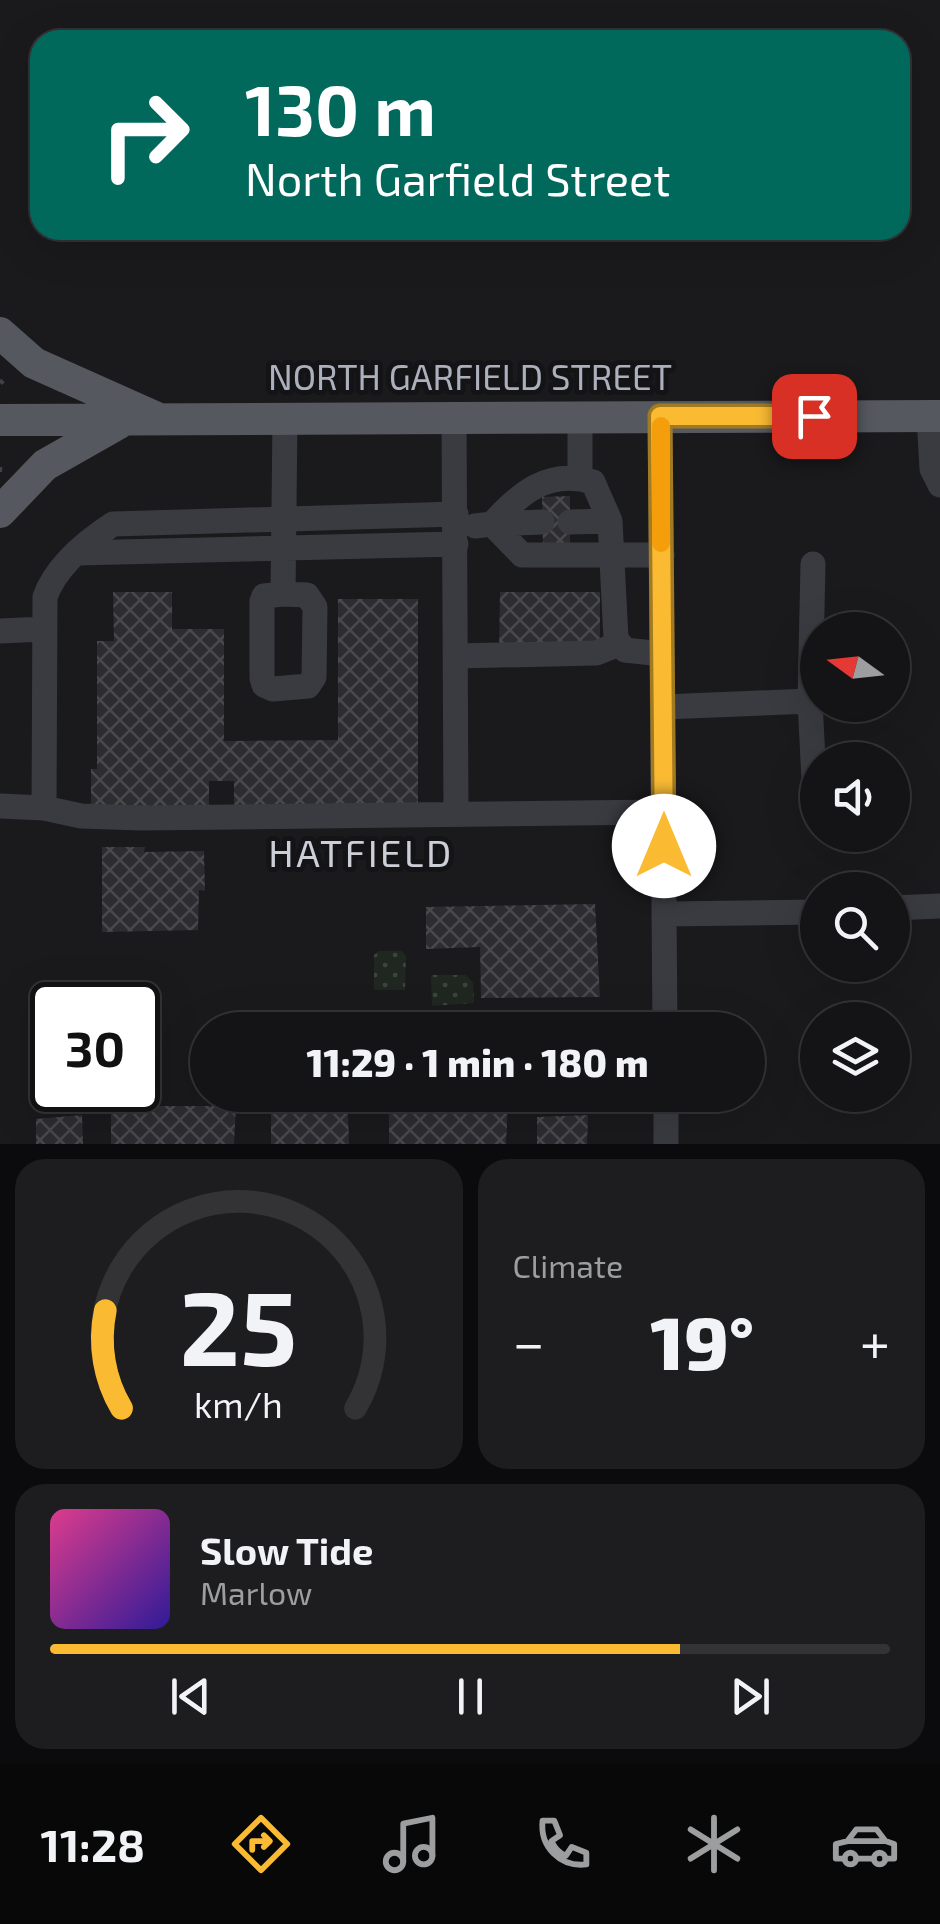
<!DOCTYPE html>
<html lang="en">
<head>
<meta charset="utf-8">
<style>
  body { margin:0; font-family:"Exo 2",sans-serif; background:#1d1c1e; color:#f1f3f6; height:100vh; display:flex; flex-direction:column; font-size:38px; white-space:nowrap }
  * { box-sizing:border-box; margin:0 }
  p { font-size:32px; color:#9d9ea0 }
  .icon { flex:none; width:55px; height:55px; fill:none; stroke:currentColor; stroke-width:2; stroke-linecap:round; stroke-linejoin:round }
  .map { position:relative; height:1144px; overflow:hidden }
  .details { display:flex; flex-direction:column; gap:15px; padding:15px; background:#0b0a0c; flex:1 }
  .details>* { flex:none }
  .top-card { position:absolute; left:30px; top:30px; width:880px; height:210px; border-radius:30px; box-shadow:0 10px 40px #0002,0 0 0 2px #333234; background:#00695c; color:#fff; overflow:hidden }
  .needle { width:65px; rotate:285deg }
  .fabs { position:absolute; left:800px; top:612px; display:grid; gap:20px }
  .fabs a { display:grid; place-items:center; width:110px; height:110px; border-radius:50%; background:#141315; box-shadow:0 10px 40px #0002,0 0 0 2px #333234; font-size:50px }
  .speed { position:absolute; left:30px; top:982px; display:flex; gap:20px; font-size:50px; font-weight:700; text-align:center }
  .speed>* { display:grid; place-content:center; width:130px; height:130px; border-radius:50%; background:#141315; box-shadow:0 10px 40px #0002,0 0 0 2px #333234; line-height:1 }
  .speed .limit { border:5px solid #111; border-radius:15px; background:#fff; color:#111 }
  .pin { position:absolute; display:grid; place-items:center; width:85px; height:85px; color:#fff; margin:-42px; border-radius:20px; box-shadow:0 5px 15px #0006 }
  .me { position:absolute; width:110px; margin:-55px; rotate:0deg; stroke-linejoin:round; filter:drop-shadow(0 0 8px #0008) }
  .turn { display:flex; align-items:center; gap:35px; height:210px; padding:0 50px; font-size:45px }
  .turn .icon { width:130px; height:130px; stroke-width:2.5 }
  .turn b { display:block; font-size:70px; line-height:85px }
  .big { font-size:75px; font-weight:800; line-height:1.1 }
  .details .tile { flex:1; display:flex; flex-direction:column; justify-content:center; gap:15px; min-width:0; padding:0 35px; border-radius:30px; background:#1d1c1e }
  .details .dial { align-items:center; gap:0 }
  .dial svg { height:260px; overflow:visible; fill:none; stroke:#333234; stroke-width:7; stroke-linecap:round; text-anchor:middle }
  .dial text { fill:#f1f3f6; stroke:none }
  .song { display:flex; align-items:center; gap:30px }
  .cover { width:120px; height:120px; border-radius:15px; background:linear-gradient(135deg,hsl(330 70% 55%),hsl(250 70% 35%)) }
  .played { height:10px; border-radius:5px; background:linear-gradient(90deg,#fabb33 75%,#333234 75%) }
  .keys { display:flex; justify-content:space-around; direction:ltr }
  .heat { display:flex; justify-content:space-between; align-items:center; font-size:55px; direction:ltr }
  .details .tiles { flex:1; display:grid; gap:15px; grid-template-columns:1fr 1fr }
  .tile:last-child { grid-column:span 2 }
  .trip { position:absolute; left:190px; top:1012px; width:575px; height:100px; border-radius:50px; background:#141315; box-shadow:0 10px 40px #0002,0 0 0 2px #333234; font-weight:800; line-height:100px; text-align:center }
  .menu { display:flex; height:160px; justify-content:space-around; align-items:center; background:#080808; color:#9d9ea0 }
  .menu .icon { width:70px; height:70px }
  .menu .current { color:#fabb33 }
  .menu b { font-size:45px; color:#f1f3f6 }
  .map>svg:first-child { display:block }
  .park { fill:url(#park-dots) }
  .building { fill:url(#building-cross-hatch) }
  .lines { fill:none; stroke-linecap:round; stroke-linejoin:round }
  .path { stroke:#404248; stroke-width:4; stroke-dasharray:5 8; stroke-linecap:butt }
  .minor { stroke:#3a3b41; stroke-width:25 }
  .major { stroke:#565860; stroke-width:32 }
  .route-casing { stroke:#a27a21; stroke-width:25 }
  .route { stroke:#fabb33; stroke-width:18 }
  .slow { stroke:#f59e0b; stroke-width:18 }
  .labels { text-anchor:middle; stroke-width:10; stroke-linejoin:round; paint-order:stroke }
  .street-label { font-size:35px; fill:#abb0bc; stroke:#141417 }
  .neighbourhood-label { font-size:38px; letter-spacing:2.5px; fill:#cdcfd8; stroke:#141417 }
</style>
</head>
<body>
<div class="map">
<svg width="940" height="1144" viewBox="0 0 940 1144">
  <defs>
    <pattern id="park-dots" width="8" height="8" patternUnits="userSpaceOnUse" patternTransform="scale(2.5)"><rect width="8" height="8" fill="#1f2720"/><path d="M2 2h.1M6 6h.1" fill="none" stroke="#3d443e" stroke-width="1.8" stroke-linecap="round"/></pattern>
    <pattern id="building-cross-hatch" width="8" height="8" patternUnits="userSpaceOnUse" patternTransform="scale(2.5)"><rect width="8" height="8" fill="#2d2c30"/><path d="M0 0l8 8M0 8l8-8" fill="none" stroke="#49484c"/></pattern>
  </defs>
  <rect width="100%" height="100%" fill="#1a191c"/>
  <path class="park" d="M379,951H402L406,956L405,990H374V955Z
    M431,975H466L473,983L474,1003L432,1006Z"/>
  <path class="building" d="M570,496V547H543L542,497Z
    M113,592H172V629H224V741L338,740V599H418V808L234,809V781H209V809H91V769H97V641H114Z
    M500,592H600V642H542L541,652H499Z
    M102,847H145L144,852L204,851L205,891L199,890L198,930L102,932Z
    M595,904L600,997L481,998L480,947L426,949V907Z
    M398,1020V1030H378V1022Z
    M609,1026V1030H566V1027Z
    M389,1103L508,1104L506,1144H389Z
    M111,1106H236L234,1144H111Z
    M271,1113H348L349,1144H271Z
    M82,1115L83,1144H36V1119Z
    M588,1115L587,1144H537V1117Z"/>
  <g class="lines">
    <path class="path" d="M0,380L5,386
      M0,472L1,461"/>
    <path class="minor" d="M660,416L665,1030
      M929,416L932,469L940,485
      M454,417L456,814
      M580,478V417
      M570,522L610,521
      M492,524C519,494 548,468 593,482L610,521L616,639L625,650L662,654
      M492,524L542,522
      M475,526L492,524L522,555H662
      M77,553L456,544
      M813,564L810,701L814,780H818
      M283,594L307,595L315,607L314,677L308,686L273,689L264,685L262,678V601L264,596L283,594L285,418
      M0,631L44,629
      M456,656L596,653L619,644
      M663,707L810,701
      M0,806L44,808L45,597C56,566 87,541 113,524L456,514
      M44,808L81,816L141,818L663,812
      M892,908L940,906
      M664,914L818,912
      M666,1095V1144"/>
    <path class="major" d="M0,333L34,363L155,417
      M0,420L940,416
      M0,512L45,465L119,423"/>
  </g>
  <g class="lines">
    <defs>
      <path id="route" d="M664,846L660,416H814"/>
    </defs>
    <use href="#route" class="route-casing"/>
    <use href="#route" class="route"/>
    <path class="slow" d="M661,426V543"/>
  </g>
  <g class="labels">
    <g class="street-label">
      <text x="470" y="390">NORTH GARFIELD STREET</text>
    </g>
    <g class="neighbourhood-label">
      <text x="361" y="867">HATFIELD</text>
    </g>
  </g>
</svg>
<div class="fabs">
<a><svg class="needle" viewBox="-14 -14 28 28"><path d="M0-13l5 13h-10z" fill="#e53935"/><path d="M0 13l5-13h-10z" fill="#9d9ea0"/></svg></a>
<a><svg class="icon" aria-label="sound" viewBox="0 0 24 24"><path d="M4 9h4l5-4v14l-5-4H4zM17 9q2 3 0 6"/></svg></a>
<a><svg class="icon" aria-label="search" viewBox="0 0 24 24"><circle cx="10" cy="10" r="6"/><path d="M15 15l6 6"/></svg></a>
<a><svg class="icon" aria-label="layers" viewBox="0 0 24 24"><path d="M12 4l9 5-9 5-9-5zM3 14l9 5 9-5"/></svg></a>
</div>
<div class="speed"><div class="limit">30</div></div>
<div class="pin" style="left:814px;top:416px;background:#d93025"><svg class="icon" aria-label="arrive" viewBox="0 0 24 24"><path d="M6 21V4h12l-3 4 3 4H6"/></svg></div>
<svg class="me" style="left:664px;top:846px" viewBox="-20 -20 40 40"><circle r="19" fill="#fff"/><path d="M0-13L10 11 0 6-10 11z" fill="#fabb33"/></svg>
<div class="trip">11:29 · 1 min · 180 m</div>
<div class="top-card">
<div class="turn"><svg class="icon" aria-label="right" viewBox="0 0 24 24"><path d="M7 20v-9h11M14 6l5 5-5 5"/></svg><div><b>130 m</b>North Garfield Street</div></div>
</div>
</div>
<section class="details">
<div class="tiles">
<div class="tile dial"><svg viewBox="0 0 100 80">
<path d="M14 69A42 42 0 1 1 86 69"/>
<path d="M14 69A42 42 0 0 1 9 39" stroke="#fabb33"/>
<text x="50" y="56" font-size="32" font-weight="700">25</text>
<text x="50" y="72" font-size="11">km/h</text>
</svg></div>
<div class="tile"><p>Climate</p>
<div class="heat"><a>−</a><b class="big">19°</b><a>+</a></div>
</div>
<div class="tile">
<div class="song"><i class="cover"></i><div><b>Slow Tide</b><p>Marlow</p></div></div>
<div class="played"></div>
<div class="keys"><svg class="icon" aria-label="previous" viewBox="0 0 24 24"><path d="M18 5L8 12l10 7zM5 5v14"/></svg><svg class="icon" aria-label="pause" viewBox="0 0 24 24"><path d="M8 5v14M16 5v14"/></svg><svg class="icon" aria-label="next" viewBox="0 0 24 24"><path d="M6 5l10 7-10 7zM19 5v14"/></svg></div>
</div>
</div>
</section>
<nav class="menu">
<b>11:28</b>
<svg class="icon current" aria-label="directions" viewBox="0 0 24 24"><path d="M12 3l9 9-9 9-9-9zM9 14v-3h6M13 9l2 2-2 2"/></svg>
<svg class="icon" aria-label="music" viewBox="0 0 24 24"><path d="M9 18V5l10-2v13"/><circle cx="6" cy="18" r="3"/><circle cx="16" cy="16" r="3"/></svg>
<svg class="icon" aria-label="phone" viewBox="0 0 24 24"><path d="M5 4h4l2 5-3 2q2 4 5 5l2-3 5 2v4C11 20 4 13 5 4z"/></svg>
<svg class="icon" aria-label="climate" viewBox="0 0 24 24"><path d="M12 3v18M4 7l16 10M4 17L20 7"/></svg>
<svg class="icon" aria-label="car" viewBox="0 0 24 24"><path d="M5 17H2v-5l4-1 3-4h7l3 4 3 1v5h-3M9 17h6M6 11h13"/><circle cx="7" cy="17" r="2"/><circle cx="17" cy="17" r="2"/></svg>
</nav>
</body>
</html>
